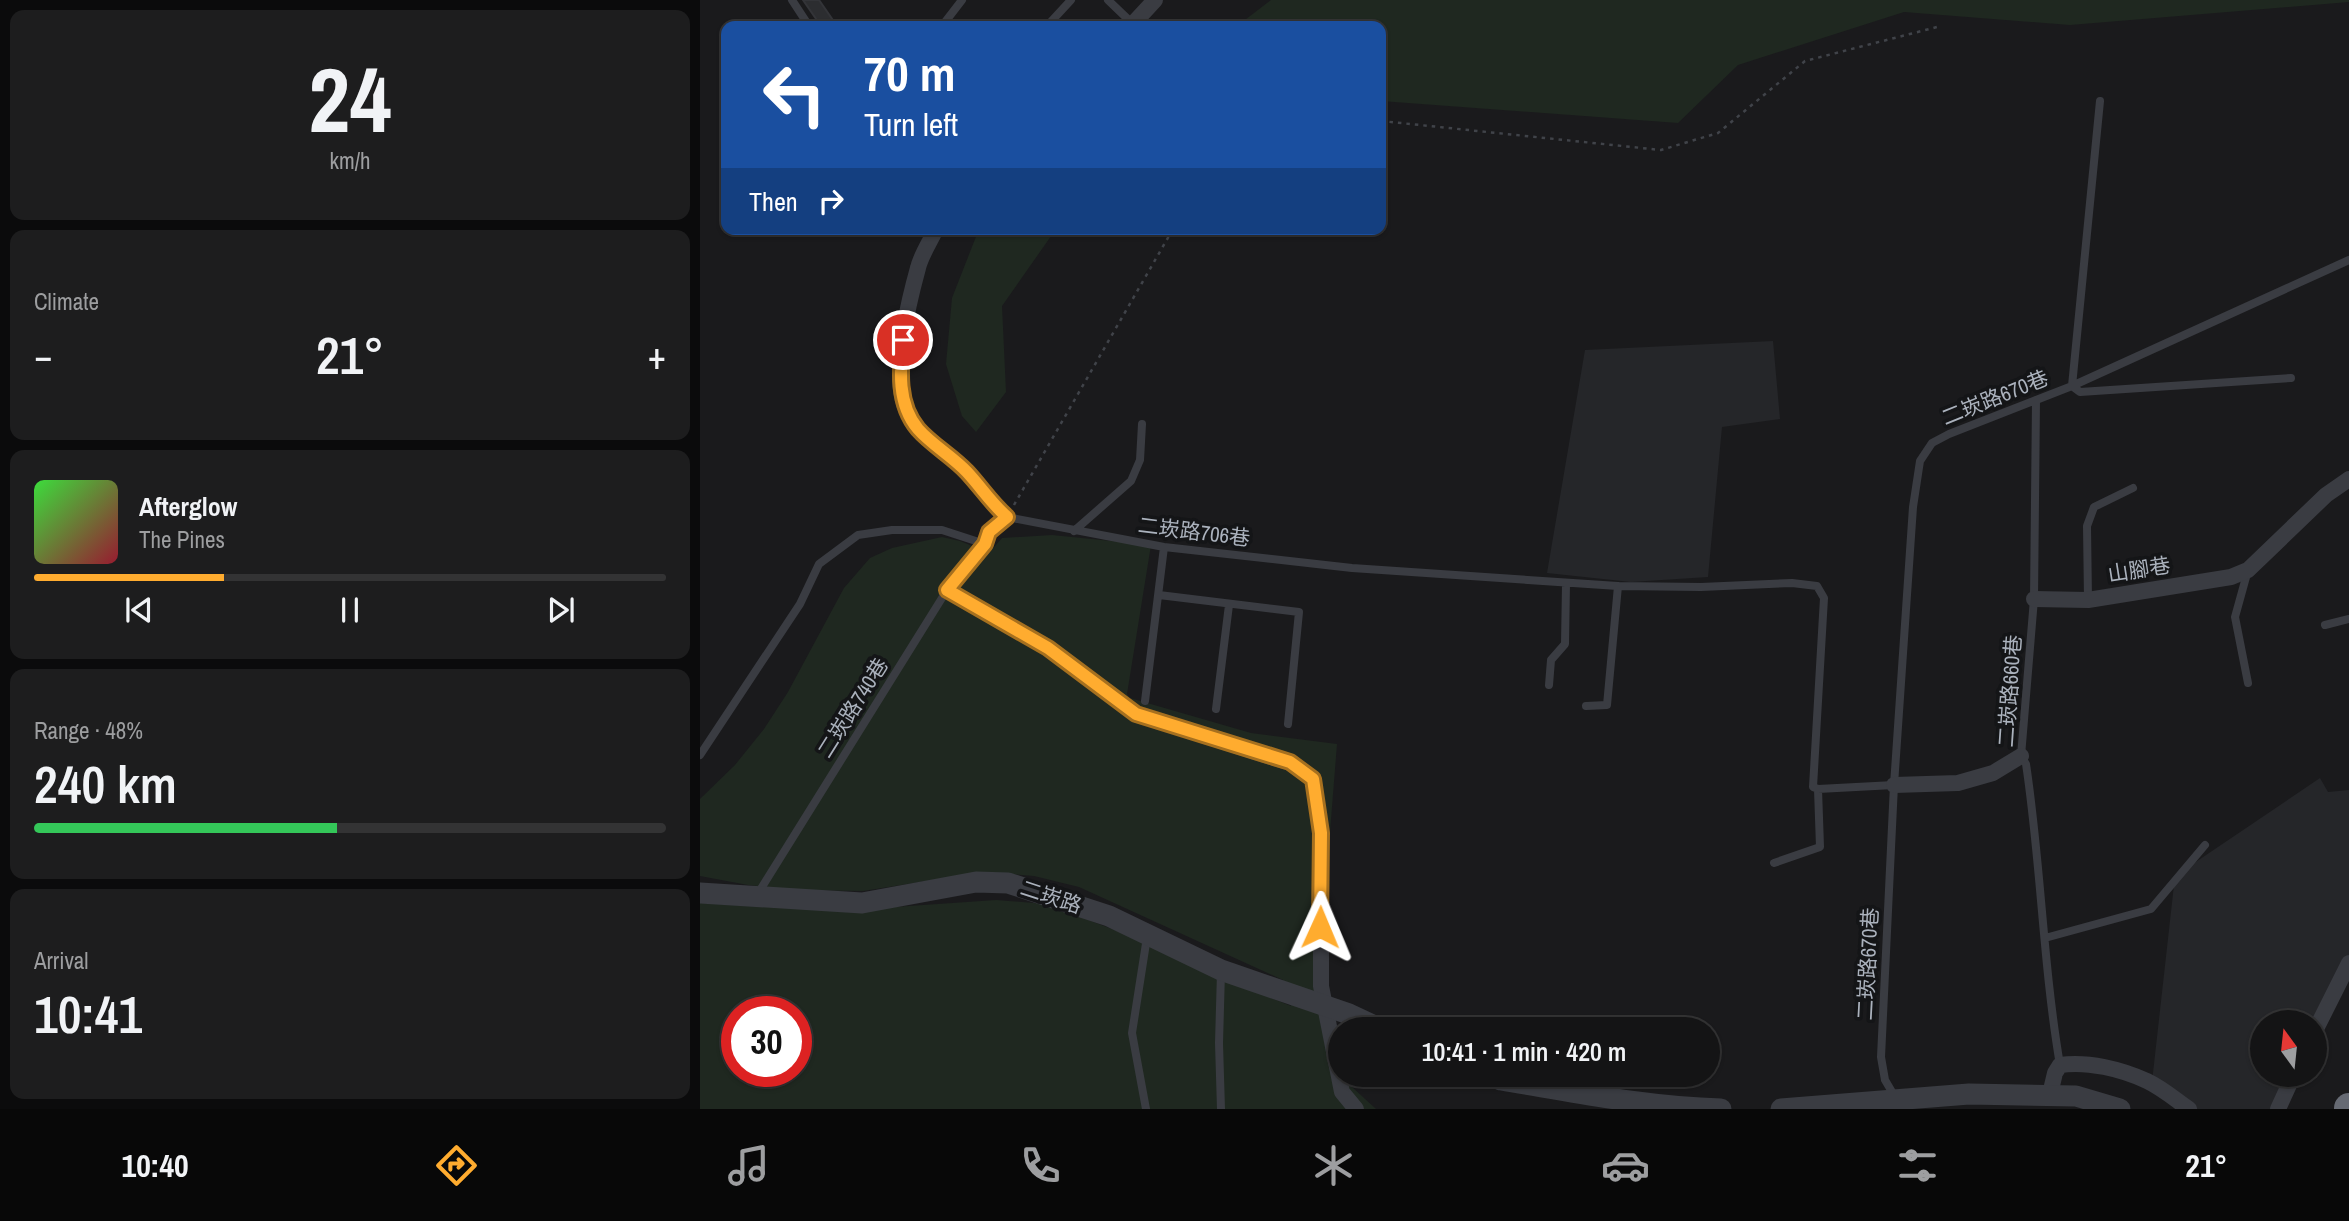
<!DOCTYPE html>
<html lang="en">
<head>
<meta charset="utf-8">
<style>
  body { margin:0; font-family:"Archivo Narrow","Noto Sans TC",sans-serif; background:#1d1d1e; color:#f1f3f6; height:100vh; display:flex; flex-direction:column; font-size:26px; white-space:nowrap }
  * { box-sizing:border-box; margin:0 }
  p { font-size:23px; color:#9d9ea0 }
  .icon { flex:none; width:38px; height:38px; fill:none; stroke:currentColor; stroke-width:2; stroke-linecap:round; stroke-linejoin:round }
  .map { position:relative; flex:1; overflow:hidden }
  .drawer { display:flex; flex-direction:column; gap:10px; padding:10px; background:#0b0b0c; width:700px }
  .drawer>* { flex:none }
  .hud { position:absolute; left:21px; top:21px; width:665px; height:214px; border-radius:14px; box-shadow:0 2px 5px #0004,0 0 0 2px #333334; background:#1a4fa0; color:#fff; overflow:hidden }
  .needle { width:46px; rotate:345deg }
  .controls { position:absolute; left:1550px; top:1010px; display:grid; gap:14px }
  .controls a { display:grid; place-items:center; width:77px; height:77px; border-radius:50%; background:#141415; box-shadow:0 2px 5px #0004,0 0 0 2px #333334; font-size:35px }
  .speed { position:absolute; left:21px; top:996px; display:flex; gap:14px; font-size:35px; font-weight:700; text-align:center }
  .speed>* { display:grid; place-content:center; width:91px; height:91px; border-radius:50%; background:#141415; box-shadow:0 2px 5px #0004,0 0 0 2px #333334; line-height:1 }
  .speed .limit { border:10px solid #d22; background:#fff; color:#111 }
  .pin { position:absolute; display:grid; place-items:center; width:60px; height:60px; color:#fff; margin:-30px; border:4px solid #fff; border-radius:50%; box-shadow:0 2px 7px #0007 }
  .me { position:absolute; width:77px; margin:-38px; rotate:1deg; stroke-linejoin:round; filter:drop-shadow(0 0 5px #0008) }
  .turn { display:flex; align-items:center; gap:24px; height:147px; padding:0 28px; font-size:32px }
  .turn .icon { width:91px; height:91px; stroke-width:2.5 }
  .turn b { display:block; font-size:49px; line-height:60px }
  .then { display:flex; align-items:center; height:66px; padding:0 28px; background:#0003; gap:14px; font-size:26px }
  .big { font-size:52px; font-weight:600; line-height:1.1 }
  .drawer .widget { flex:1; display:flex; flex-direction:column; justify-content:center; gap:10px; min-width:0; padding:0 24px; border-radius:14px; background:#1d1d1e }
  .drawer .dial { align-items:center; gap:0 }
  .dial b { font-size:91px; line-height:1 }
  .song { display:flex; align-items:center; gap:21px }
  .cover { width:84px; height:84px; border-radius:10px; background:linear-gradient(135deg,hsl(120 70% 55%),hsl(350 70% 35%)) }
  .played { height:7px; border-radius:4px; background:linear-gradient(90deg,#ffac2f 30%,#333334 30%) }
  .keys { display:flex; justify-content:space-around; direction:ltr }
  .heat { display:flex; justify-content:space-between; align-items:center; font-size:38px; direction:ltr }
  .charge { height:10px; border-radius:5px; background:linear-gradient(90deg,#34c759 48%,#333334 0) }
  .trip { position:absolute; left:628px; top:1017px; width:392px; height:70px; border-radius:35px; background:#141415; box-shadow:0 2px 5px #0004,0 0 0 2px #333334; font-weight:600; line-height:70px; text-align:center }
  .tab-bar { display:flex; height:112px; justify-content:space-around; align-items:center; background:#080808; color:#9d9ea0 }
  .tab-bar .icon { width:49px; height:49px }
  .tab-bar .active { color:#ffac2f }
  .tab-bar b { font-size:32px; color:#f1f3f6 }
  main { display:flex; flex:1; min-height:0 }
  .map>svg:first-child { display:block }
  .built { fill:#252629 }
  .green { fill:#1f2820; fill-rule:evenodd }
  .building { fill:#2c2d30; stroke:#333438; stroke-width:2 }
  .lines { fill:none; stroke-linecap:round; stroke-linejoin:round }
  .path { stroke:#404349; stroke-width:2.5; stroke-dasharray:3.5 5; stroke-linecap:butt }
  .service { stroke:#3a3c42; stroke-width:8 }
  .minor { stroke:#3a3c42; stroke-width:16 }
  .tertiary { stroke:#3a3c42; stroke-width:21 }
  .motorway { stroke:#666a73; stroke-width:30 }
  .route-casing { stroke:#a6701f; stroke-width:18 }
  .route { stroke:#ffac2f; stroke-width:12 }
  .labels { text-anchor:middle; stroke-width:7; stroke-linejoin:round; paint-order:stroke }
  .street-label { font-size:21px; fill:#abb2bd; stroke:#141517 }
</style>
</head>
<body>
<main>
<section class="drawer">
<div class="widget dial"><b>24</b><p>km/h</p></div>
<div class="widget"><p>Climate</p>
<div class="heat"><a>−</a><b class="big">21°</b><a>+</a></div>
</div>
<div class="widget">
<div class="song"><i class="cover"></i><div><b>Afterglow</b><p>The Pines</p></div></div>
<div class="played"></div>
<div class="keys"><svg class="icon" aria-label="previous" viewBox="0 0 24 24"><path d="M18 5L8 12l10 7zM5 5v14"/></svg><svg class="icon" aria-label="pause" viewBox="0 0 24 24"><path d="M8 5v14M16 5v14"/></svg><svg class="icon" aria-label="next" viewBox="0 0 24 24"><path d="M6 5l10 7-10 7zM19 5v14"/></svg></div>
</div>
<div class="widget"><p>Range · 48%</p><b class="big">240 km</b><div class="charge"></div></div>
<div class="widget"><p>Arrival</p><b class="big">10:41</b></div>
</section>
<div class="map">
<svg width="1649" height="1109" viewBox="0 0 1649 1109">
  <rect width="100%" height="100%" fill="#1a1a1c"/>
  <path class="built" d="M1073,341L1080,419L1022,427L1008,577L931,582L847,573L885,350Z
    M1620,778L1628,792L1649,790V957L1615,1022H1563V1074L1594,1075L1578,1109H1487L1452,1082L1475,876Z"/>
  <path class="green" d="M571,0H1649V2L1370,25L1204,12L1038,65L978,123L681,101V26H537Z
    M279,229H356L302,306L306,392L276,432L262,416L246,364L252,298Z
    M352,535L451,545L427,694L430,698L551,733L637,744L628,857L627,996L640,1074L648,1075L652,1087L676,1109H0V903L151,910L296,900L346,904L441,940L494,967L591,1006L583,980L379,887L334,876L284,872L163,891L92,890L48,885L0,876V799L35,765L64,729L88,692L144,588L170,558L192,548L242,537L260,541L289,553L302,538ZM37,1012H96V1071H37Z"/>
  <path class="building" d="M103,0H119L137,26H121Z"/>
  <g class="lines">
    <path class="path" d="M681,121L961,150L1018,133L1105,61L1241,26
      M562,229H594
      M314,505L473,229"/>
    <path class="service" d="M92,0L109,26
      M408,0L433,24
      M242,26L262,0
      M347,26L371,0
      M1400,101L1372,386L1380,392L1591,378
      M1336,400L1334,599L1321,756L1326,764C1341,864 1343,965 1360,1065
      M374,531L431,481L440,460L442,424
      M459,595L599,612L588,724
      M1388,600L1387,526L1394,507L1433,488
      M1625,625L1649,619
      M1548,683L1535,617L1548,570
      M849,685L851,660L865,644L866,584
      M445,701L464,547
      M886,706L907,705L918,586
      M516,709L529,605
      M0,755L100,604L119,564L158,535L192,530H242L285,544
      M1074,863L1120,847L1118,789
      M57,895L247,590L285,544L289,532L307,517L464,547L652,568L918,586L1001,587L1092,583L1117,586L1124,598L1113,787L1118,789L1194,785
      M1345,938L1451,909L1505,845
      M1195,1097L1185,1080L1181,1057L1194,785L1213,507L1220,461L1232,443L1249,434L1372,386L1649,260
      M446,1109L432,1033L447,937
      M521,1109L519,1043L521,972"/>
    <path class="minor" d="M431,26L455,0
      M236,229C230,242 221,255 218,268C208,304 192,372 205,407C215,436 248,451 267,473C281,488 292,504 307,517
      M247,590L348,648L436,714L590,763L613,779L621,833V986L642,1092L656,1109
      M1334,599L1388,600L1531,577L1548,570L1626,495L1649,479
      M1194,785L1258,783L1293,773L1321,756
      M1615,1031L1649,963
      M1350,1094L1355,1073L1360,1065C1388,1061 1421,1069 1447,1081C1462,1088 1476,1100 1489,1109
      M1578,1109L1594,1074"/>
    <path class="tertiary" d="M0,893L162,903L276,882L308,883L409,916L521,970L649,1014L681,1029
      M787,1074L801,1080C874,1092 947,1107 1021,1109
      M1081,1109L1269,1094L1376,1096L1420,1109"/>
    <path class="motorway" d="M1649,1109V1108"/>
  </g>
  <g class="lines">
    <defs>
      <path id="route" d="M203,340C200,370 197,404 218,429C232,445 252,456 267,472C281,487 291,503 307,517L289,532L285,544L247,590L348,648L436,714L590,762L613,779L621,833L620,927"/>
    </defs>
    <use href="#route" class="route-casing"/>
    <use href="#route" class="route"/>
  </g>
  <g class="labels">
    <g class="street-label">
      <text transform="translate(1295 398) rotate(-22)" y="7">二崁路670巷</text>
      <text transform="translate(494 532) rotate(7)" y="7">二崁路706巷</text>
      <text transform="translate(1439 570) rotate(-9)" y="7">山腳巷</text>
      <text transform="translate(1310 691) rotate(-86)" y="7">二崁路660巷</text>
      <text transform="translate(153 708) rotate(-58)" y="7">二崁路740巷</text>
      <text transform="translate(351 897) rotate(18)" y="7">二崁路</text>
      <text transform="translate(1168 964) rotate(-87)" y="7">二崁路670巷</text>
    </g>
  </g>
</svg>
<div class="controls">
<a><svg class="needle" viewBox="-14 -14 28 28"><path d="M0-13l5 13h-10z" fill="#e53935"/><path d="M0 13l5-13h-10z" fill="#9d9ea0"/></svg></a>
</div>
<div class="speed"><div class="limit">30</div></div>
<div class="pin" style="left:203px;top:340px;background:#d93025"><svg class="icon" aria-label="arrive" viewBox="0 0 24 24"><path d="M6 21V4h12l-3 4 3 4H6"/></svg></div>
<svg class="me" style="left:620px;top:927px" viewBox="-20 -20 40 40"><path d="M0-17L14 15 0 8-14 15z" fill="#ffac2f" stroke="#fff" stroke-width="4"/></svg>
<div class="trip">10:41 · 1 min · 420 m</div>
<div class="hud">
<div class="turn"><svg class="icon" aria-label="left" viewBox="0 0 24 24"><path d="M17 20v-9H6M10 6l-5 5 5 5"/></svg><div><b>70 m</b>Turn left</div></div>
<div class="then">Then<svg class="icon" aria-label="right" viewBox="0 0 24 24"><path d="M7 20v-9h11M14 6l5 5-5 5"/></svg></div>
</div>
</div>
</main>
<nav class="tab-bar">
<b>10:40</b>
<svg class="icon active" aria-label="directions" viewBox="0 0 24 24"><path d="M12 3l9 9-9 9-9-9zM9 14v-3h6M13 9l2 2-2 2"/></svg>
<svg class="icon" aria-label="music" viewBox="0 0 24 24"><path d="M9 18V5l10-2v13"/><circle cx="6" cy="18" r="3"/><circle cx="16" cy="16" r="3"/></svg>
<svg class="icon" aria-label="phone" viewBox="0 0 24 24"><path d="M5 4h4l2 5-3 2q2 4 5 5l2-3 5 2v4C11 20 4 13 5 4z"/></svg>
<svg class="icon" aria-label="climate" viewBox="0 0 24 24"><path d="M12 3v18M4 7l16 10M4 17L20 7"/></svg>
<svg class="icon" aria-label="car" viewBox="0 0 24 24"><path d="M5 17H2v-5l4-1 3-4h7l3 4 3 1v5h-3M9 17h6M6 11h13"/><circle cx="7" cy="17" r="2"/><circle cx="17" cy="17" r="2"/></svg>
<svg class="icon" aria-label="filters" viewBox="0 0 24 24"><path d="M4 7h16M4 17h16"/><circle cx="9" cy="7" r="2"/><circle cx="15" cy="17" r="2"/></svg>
<b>21°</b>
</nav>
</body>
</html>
